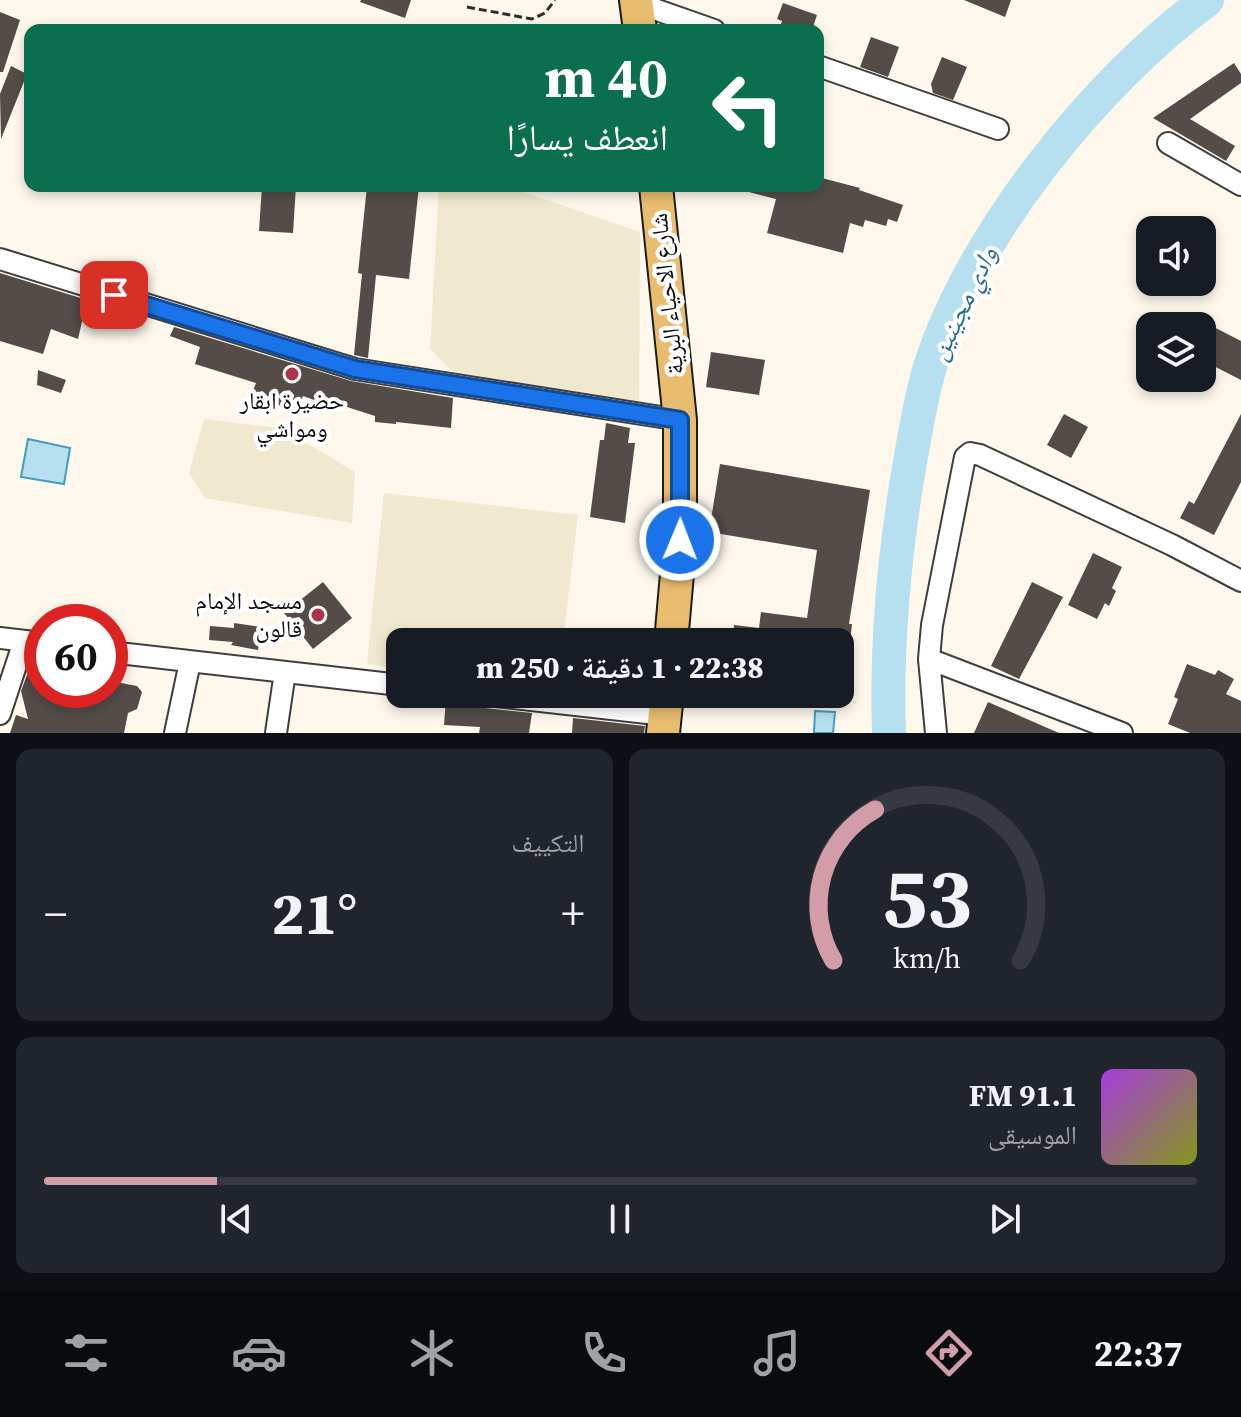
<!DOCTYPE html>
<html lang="ar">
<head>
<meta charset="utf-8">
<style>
  body { margin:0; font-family:"Source Serif 4","Noto Naskh Arabic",serif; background:#20242c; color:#f1f3f6; direction:rtl; height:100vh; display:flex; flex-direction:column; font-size:30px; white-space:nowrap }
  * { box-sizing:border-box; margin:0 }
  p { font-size:26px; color:#9ea1a6 }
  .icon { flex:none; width:44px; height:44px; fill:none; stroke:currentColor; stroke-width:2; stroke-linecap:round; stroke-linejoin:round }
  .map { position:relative; height:733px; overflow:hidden; direction:ltr }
  .side { display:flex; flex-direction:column; gap:16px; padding:16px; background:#0d0f14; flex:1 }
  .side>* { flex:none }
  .top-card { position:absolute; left:24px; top:24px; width:800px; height:168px; border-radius:16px; box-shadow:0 4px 12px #0003; direction:rtl; background:#0b6e4f; color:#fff; overflow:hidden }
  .tools { position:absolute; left:1136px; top:216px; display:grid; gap:16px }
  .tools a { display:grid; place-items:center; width:80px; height:80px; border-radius:16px; background:#171b24; box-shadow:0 4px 12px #0003; font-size:40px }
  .speed { position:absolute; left:24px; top:604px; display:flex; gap:16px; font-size:40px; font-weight:700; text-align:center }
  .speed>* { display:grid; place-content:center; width:104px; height:104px; border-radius:50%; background:#171b24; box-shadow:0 4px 12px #0003; line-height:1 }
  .speed .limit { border:12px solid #d22; background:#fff; color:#111 }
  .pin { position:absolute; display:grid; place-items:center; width:68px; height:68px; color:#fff; margin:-34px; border-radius:16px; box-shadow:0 4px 12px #0006 }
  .me { position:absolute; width:88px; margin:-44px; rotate:1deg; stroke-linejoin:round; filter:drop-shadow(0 0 6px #0008) }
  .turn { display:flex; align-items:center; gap:28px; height:168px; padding:0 24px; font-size:36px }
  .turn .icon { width:104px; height:104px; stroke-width:2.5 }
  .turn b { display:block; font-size:56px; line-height:68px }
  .big { font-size:60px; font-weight:800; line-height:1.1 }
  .side .card { flex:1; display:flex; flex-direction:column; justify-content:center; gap:12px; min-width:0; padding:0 28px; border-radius:16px; background:#20242c }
  .side .dial { align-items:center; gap:0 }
  .dial svg { height:208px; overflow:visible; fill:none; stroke:#363941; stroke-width:7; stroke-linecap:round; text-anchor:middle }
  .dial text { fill:#f1f3f6; stroke:none }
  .song { display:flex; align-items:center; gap:24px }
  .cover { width:96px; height:96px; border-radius:12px; background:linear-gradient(135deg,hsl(280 70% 55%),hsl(70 70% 35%)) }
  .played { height:8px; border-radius:4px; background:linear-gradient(90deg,#d29da8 15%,#363941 15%) }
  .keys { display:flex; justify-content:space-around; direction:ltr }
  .heat { display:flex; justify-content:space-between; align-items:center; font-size:44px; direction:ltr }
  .side .tiles { flex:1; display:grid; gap:16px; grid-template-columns:1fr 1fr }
  .card:last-child { grid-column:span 2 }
  .trip { position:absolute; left:386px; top:628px; width:468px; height:80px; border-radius:16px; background:#171b24; box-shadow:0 4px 12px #0003; font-weight:800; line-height:80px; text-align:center; direction:rtl }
  .menu { display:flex; height:128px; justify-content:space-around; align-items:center; background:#090b0e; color:#9ea1a6 }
  .menu .icon { width:56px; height:56px }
  .menu .active { color:#d29da8 }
  .menu b { font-size:36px; color:#f1f3f6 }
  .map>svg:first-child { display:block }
  .farmland { fill:#f0e9cf }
  .water { fill:#b6e0ef; stroke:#469cbd; stroke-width:2 }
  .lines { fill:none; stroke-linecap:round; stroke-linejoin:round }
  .river { stroke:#b6e0ef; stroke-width:34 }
  .building { fill:#534c49 }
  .street-casing { stroke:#3e3e3e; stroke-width:24 }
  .primary-casing { stroke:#1c1c1c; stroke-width:36 }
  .path { stroke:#2d2d2d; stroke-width:3; stroke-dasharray:8 4; stroke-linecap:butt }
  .street { stroke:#fff; stroke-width:20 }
  .primary { stroke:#e9bd70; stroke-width:32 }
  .route-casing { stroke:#114b97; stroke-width:20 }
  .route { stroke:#1a73e8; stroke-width:14 }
  .poi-dot { fill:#ab3448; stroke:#fff; stroke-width:3 }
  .labels { text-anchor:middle; stroke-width:8; stroke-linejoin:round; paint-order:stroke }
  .street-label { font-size:24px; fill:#0b0b0b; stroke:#fff }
  .poi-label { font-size:24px; fill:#0b0b0b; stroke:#fff }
  .water-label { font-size:26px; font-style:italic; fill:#246c8e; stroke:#fff }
</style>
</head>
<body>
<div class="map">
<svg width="1241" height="733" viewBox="0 0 1241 733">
  <rect width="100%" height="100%" fill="#fdf7ec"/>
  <path class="farmland" d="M439,186H506L640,232L639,402L453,372L430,349Z
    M204,419L283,429L355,472L352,523L205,498L189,473Z
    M384,493L578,515L563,642H400V669L367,664Z"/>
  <path class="water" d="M28,439L70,448L64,484L21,477Z
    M815,711L835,712L833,733H814Z"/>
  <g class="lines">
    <path class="river" d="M889,733C886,644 894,556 909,468C915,435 920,400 930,367C972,235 1095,82 1207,0"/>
  </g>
  <path class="building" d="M361,0H411L405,18L360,2Z
    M964,0H1011L1005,17Z
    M783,3L817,15L812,30H779L782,21L777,19Z
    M0,12L20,20L3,72H0Z
    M871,37L899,47L888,77L860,67Z
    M942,57L967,67L953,100L933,93L931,84Z
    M1234,63L1241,74V83L1190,119L1235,146L1226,161L1153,118Z
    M11,66L27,74L1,139L0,94Z
    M818,177L860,188L859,190L903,205L897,222L888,219L886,226L865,220L863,227L850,223L843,253L767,233L776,199L745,191L746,186H818Z
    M262,186H296L293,233L259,231Z
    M367,186H419L409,279L376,275L368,358L354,355L362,274L358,273Z
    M0,273L87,300L78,339L51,329L43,354L0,341Z
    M1202,321L1241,341V380L1202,360Z
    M174,327L351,381L453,398L451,428L396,422V424L375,422V416L316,397L314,400L303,396L297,411L251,396L256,383L195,364L200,347L170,336Z
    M711,352L765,360L759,395L706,387Z
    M38,370L66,380L61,393L37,385Z
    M1064,414L1088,427L1071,458L1047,445Z
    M1241,414V482L1214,535L1180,518L1189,501L1194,504Z
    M606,423L630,428L628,443H635L625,523L590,517L600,440H604Z
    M720,464L870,490L849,624H852L850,642H733L734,625L759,628L761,612L807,618L817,550L709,532Z
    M1093,553L1122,567L1112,588L1116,591L1109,606L1105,603L1097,619L1068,605Z
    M323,582L352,618L313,649L284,613Z
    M1032,582L1063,597L1019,679L991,666Z
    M234,623L261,627L258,650L231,645L233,642L209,640L210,626L234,628Z
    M42,663V690H110V681L137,686L142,692L137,709L128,713L124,733H10L16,715L28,719L21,691L27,675Z
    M1187,664L1215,675L1218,670L1234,679L1226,694L1241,701V733H1190L1168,724L1178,699L1174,697Z
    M446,698L465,700L476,707L532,713L529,733H479L480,727L444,725Z
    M988,702L1059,733H974Z
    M573,718L645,726L644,733H572Z"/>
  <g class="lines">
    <defs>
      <path id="street" d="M637,3L714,30
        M818,66L998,129
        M1168,143L1241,185
        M0,259L355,369L680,420
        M0,638L42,643
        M110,652L400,685
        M929,659L1122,733
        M477,694L665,715
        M0,714L24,641
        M175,733L190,662
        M276,733L285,672
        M936,733L929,659L932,625L965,457L970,453L980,455L1172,545L1241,581"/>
      <path id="primary" d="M636,0L640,30
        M656,186L680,420V540L671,642
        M663,733L667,694"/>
    </defs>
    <use href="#street" class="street-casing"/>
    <use href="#primary" class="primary-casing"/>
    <path class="path" d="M467,7L532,19L545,13L555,0"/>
    <use href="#street" class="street"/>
    <use href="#primary" class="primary"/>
  </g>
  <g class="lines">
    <defs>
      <path id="route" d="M114,295L355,369L680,420V540"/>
    </defs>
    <use href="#route" class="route-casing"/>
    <use href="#route" class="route"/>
  </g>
  <g class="poi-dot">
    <circle cx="292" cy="374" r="8"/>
    <circle cx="318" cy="615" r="8"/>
  </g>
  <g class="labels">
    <g class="street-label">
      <text transform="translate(667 294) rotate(-96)" y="8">شارع الاحياء البرية</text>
    </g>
    <g class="poi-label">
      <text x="292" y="409">حضيرة ابقار<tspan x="292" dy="28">ومواشي</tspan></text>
      <text x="302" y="609" text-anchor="end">مسجد الإمام<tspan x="302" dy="28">قالون</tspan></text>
    </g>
    <g class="water-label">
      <text transform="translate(963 303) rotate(-64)" y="9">وادي مجينين</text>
    </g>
  </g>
</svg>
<div class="tools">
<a><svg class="icon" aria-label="sound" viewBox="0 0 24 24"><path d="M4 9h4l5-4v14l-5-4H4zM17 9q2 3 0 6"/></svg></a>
<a><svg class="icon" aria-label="layers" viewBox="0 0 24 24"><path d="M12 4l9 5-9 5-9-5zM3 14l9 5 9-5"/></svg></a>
</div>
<div class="speed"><div class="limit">60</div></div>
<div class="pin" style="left:114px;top:295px;background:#d93025"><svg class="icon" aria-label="arrive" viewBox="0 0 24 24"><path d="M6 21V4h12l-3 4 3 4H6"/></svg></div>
<svg class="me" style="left:680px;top:540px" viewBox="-20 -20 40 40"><circle r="17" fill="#1a73e8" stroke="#fff" stroke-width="3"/><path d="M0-11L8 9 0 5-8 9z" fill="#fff"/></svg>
<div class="trip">22:38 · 1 دقيقة · 250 m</div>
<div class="top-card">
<div class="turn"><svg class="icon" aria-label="left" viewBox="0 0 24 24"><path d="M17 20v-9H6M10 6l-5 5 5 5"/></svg><div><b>40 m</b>انعطف يسارًا</div></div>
</div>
</div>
<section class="side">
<div class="tiles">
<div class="card dial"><svg viewBox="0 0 100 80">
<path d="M14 69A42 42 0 1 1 86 69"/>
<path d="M14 69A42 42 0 0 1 30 11" stroke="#d29da8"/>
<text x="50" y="56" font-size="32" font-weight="700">53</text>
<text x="50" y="72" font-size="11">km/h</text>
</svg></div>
<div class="card"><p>التكييف</p>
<div class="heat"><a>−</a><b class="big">21°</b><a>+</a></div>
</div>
<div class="card">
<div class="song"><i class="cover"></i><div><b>91.1 FM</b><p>الموسيقى</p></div></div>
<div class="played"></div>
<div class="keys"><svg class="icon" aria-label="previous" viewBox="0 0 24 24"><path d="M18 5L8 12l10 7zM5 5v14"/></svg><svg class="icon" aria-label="pause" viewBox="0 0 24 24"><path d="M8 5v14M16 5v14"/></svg><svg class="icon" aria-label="next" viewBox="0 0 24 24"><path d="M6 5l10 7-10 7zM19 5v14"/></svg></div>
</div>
</div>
</section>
<nav class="menu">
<b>22:37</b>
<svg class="icon active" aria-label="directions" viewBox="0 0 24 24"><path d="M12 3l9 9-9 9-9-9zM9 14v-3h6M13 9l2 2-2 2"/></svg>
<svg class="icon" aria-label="music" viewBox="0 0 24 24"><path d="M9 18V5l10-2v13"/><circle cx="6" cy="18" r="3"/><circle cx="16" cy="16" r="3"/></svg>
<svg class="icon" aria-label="phone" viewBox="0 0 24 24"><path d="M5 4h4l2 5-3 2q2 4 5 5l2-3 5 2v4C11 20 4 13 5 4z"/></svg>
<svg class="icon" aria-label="climate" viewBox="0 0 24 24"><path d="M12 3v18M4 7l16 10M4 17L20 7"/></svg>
<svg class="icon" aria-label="car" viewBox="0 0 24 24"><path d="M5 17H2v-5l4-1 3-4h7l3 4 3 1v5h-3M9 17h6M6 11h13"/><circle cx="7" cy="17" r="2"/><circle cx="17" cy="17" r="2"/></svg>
<svg class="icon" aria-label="filters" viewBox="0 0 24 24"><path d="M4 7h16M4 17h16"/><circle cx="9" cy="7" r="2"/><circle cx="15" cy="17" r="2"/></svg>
</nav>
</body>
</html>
